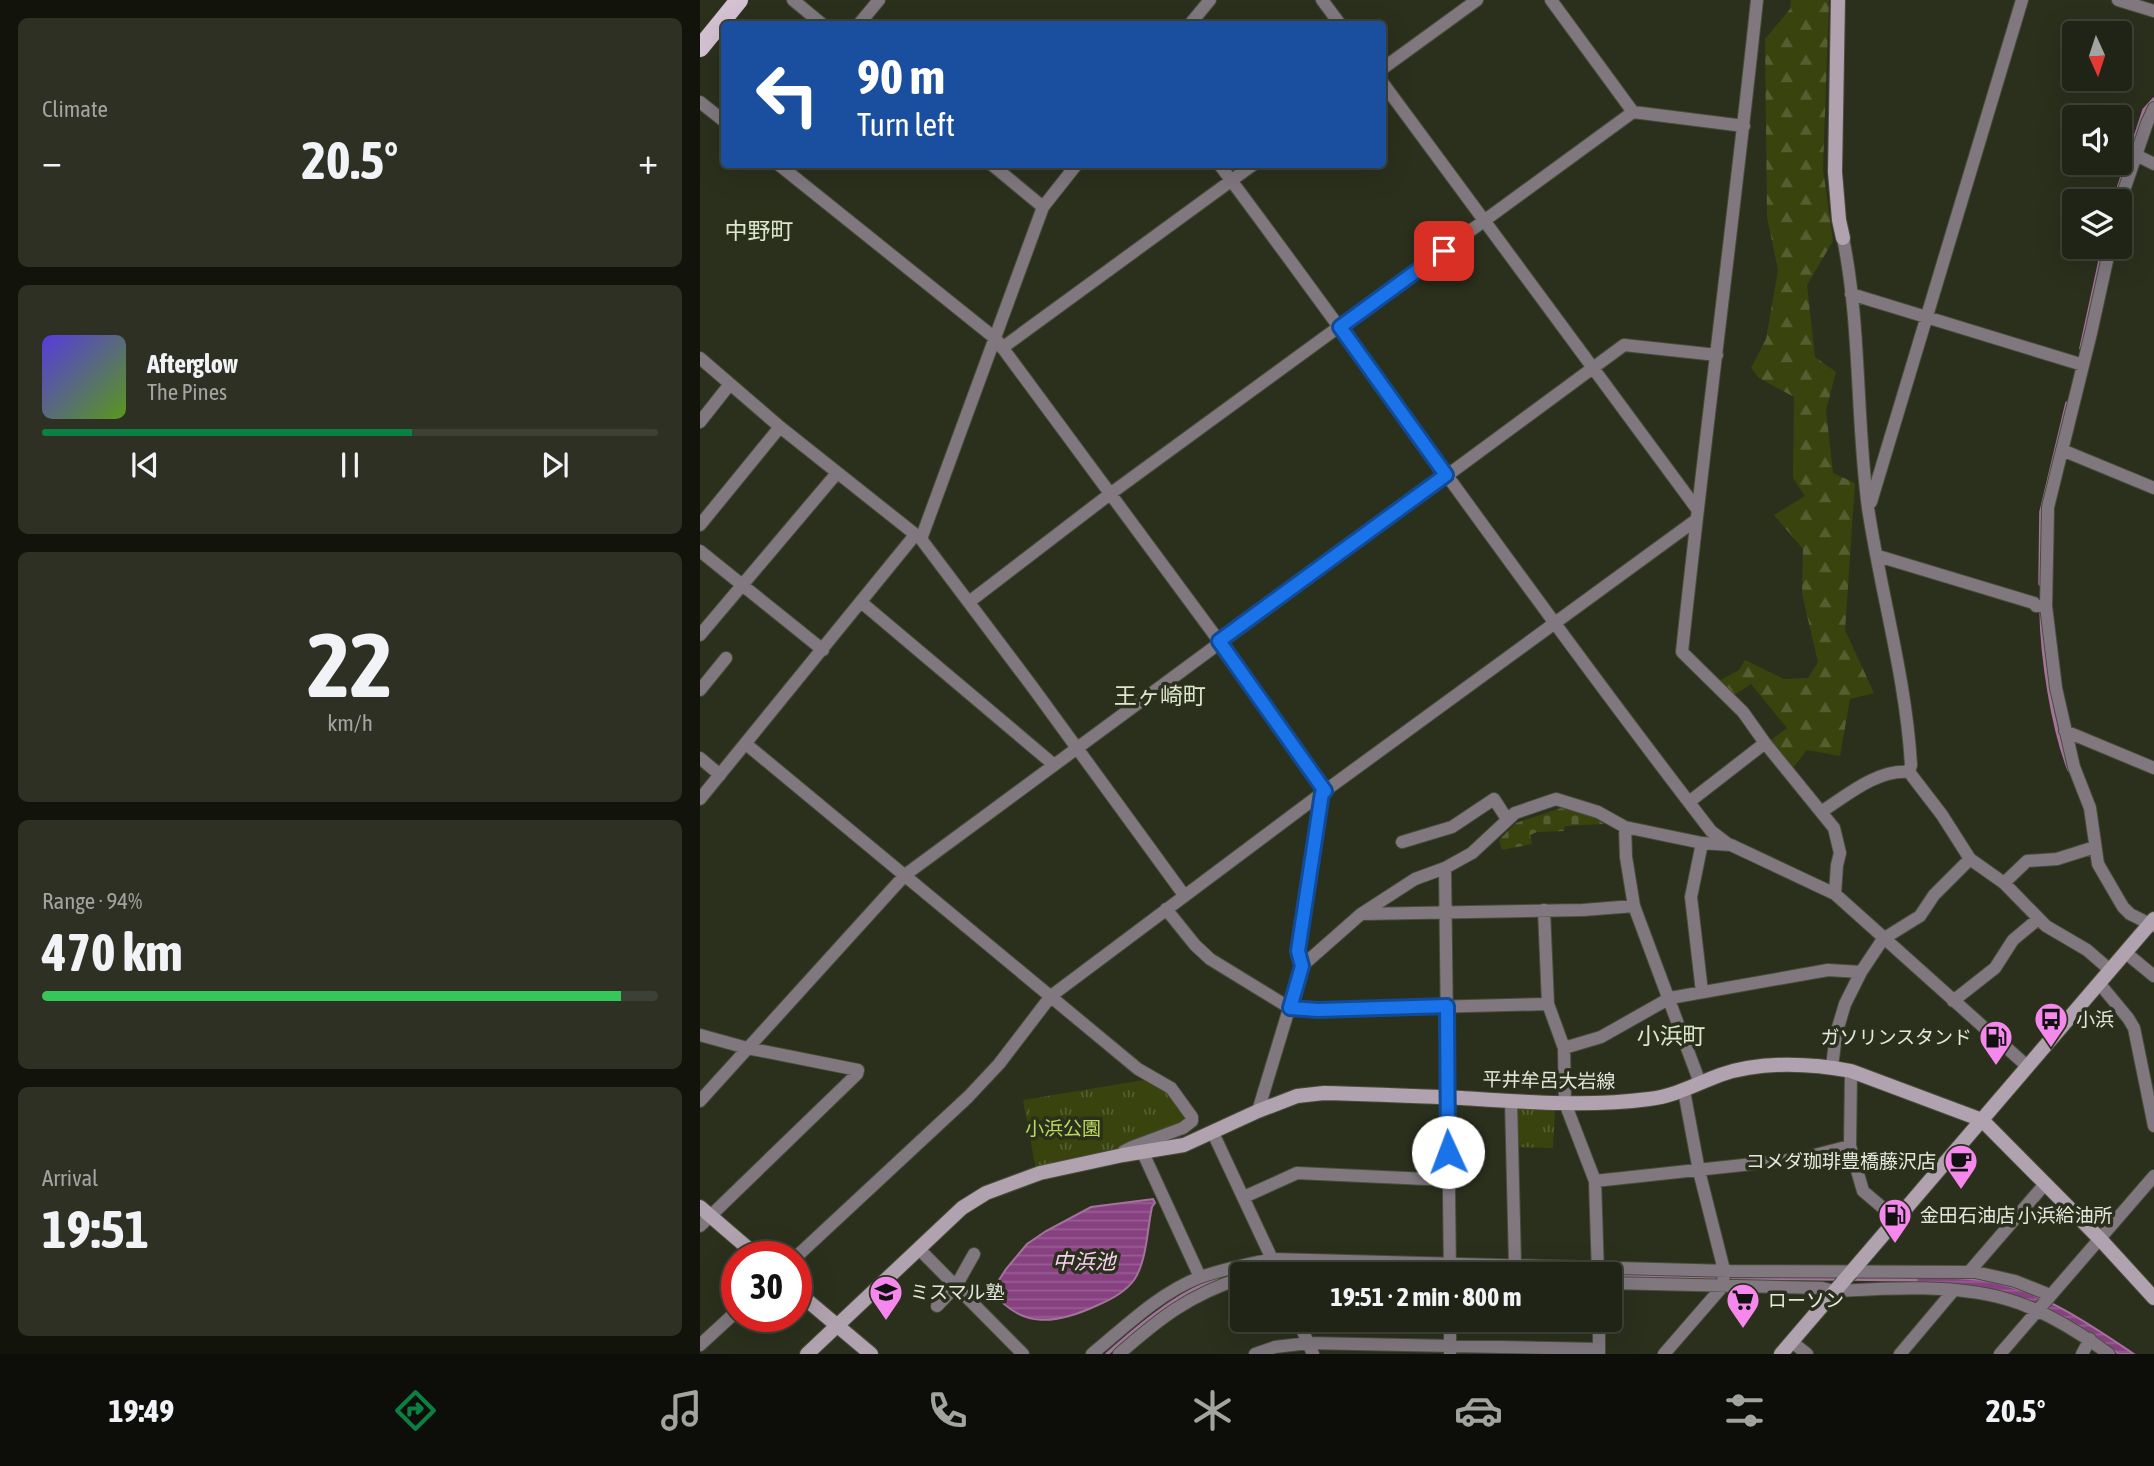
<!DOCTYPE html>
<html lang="en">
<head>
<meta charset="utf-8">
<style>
  body { margin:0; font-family:"Asap Condensed","Noto Sans JP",sans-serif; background:#2d3023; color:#f1f3f6; height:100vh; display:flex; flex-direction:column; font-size:26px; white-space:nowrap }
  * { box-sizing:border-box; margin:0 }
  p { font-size:23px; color:#a2a4a1 }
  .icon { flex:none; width:38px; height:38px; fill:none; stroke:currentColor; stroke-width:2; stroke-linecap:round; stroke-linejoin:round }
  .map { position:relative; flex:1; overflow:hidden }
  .drawer { display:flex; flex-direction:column; gap:18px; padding:18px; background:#12140c; width:700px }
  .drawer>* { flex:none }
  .hud { position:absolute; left:21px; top:21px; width:665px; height:147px; border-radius:7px; box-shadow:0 7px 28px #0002,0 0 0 2px #3d4135; background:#1a4fa0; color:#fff; overflow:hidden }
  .needle { width:46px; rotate:177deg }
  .fabs { position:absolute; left:1362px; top:21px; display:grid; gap:14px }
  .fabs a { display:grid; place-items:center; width:70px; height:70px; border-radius:7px; background:#202416; box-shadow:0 7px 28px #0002,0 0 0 2px #3d4135; font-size:35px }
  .speed { position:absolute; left:21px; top:1241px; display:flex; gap:14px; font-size:35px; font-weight:700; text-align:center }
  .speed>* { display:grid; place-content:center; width:91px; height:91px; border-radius:50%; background:#202416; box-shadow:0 7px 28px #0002,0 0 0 2px #3d4135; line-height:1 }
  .speed .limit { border:10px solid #d22; background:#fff; color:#111 }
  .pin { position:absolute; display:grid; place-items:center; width:60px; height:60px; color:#fff; margin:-30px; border-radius:14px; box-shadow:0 4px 10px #0006 }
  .me { position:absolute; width:77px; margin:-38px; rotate:358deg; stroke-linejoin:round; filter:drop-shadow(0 0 5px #0008) }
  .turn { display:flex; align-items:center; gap:24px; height:147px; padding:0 21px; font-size:32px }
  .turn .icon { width:91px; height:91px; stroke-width:2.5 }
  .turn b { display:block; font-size:49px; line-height:60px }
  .big { font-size:52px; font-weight:700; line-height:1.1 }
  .drawer .tile { flex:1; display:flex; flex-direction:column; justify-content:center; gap:10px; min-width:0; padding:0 24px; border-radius:10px; background:#2d3023 }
  .drawer .dial { align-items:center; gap:0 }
  .dial b { font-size:91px; line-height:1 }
  .song { display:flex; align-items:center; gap:21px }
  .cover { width:84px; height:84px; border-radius:10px; background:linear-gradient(135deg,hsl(250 70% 55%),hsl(90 70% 35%)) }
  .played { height:7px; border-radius:4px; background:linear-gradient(90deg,#0b8043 60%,#3d4135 60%) }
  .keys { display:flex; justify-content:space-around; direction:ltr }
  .heat { display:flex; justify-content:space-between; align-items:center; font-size:38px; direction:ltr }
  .charge { height:10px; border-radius:5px; background:linear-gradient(90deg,#34c759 94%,#3d4135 0) }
  .trip { position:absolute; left:530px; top:1262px; width:392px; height:70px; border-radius:7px; background:#202416; box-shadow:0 7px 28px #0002,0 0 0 2px #3d4135; font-weight:700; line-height:70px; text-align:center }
  .tabs { display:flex; height:112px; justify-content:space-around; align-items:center; background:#0d0e09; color:#a2a4a1 }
  .tabs .icon { width:49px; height:49px }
  .tabs .active { color:#0b8043 }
  .tabs b { font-size:32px; color:#f1f3f6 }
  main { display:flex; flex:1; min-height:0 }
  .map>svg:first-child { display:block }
  .forest { fill:url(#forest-firs) }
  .cemetery { fill:url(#cemetery-stones) }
  .park { fill:url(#park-tufts) }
  .water { fill:url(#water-rules); stroke:#a3739c; stroke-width:2 }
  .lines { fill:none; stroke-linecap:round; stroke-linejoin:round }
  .stream { stroke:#a3739c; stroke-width:3.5 }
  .street-casing { stroke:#494d3c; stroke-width:14 }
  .secondary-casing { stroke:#494d3c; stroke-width:16 }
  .primary-casing { stroke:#494d3c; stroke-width:19 }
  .street { stroke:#81787f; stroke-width:12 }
  .secondary { stroke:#b0a2ae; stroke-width:14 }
  .primary { stroke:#d4c2d2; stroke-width:18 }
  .route-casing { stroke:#114b97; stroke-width:18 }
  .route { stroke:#1a73e8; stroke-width:12 }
  .labels { text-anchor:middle; stroke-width:7; stroke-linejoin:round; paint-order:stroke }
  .poi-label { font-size:19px; fill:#e5e8dc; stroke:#2b301d; text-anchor:start }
  .street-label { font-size:19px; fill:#e5e8dc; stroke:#2b301d }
  .park-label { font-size:19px; fill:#bdda5a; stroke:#2b301d }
  .water-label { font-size:21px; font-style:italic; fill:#f8d1f3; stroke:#2b301d }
  .quarter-label { font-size:23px; fill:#dde5cc; stroke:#2b301d }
</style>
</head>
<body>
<main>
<section class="drawer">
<div class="tile"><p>Climate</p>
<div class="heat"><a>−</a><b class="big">20.5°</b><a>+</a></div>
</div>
<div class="tile">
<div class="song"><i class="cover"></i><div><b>Afterglow</b><p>The Pines</p></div></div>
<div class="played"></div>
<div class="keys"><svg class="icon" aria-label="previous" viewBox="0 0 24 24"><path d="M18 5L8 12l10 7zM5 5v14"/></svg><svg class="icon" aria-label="pause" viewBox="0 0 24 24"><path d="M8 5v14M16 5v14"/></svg><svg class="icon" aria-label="next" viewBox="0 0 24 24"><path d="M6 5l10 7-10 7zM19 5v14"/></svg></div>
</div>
<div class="tile dial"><b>22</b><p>km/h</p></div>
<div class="tile"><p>Range · 94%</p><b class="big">470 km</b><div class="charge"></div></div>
<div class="tile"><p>Arrival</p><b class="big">19:51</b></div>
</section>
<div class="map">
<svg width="1454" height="1354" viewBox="0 0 1454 1354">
  <defs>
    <pattern id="forest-firs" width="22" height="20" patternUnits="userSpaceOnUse" patternTransform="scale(1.75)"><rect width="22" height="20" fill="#38430e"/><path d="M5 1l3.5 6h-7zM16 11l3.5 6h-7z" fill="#555e30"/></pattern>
    <pattern id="cemetery-stones" width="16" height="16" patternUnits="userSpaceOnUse" patternTransform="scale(1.75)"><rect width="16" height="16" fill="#38430e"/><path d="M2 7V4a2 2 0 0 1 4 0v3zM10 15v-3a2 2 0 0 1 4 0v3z" fill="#555e30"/></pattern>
    <pattern id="park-tufts" width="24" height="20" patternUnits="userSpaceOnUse" patternTransform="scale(1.75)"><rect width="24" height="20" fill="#38430e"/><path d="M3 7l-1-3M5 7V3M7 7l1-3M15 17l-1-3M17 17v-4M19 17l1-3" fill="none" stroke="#555e30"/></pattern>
    <pattern id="water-rules" width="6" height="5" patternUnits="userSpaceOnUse" patternTransform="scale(1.75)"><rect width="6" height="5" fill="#874181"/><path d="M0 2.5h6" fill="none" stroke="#985c92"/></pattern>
  </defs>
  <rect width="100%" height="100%" fill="#2b301d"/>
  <path class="forest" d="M1091,0H1129L1123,169L1133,241L1107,285L1115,357L1136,372L1126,410L1133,473L1155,483L1145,630L1174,693L1150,699L1140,756L1107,750L1092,769L1071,740L1087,728L1051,684L1034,695L1019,681L1039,670L1045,660L1084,679L1108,678L1118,662L1102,594L1103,549L1074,515L1105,496L1093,478L1094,397L1059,378L1051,368L1066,339L1078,270L1067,217L1065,39L1090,9Z"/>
  <path class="cemetery" d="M861,808L892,816L904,824L865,826L864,831L837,832L830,835L832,844L802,850L799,840L816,823Z"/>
  <path class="park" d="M450,1079L470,1090L489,1120L422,1150L336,1170L323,1100Z
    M818,1109H855L853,1148L818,1147L816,1111Z"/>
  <path class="water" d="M453,1199L455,1203L452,1207C447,1230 447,1261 434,1280C426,1291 410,1300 398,1305C357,1324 322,1330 292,1291L306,1269L327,1244L346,1231L391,1207Z
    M1212,1277C1236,1277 1262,1277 1287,1281C1342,1291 1388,1323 1434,1354H1419L1398,1339L1338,1306L1212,1286Z"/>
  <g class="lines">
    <path class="stream" d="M1414,201L1444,110L1454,99
      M1381,348L1403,247
      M1340,584L1341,512L1367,403
      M1341,610C1342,658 1352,725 1369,770
      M611,1270L747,1271
      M754,1271L882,1274
      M910,1275L1020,1278
      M1028,1278L1139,1279
      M1150,1279L1216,1280
      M407,1354C455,1312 504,1269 572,1269"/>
    <defs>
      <path id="street" d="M93,0L122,24
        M622,0L640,24
        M851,0L933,112L1044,126
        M1057,0C1034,218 1005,434 982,652L1043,712L1065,743L1134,828L1140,853L1137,865L1135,894
        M1418,0L1454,11
        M159,24L179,0
        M490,24L510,0
        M682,69L777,0
        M682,82L997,509
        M0,102L24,121
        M1436,155L1454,164
        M78,164L296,339L519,641L625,791
        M291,164L343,207
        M519,164C684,385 842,612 1011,831L1028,844
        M1419,205L1447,123L1454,108
        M1143,238C1161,326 1156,419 1168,508C1181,594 1206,678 1211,765L1209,772L1242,815L1270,859L1304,883L1346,926L1387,950L1410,970
        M1410,247L1391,333L1348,507L1346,606L1356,688L1374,767L1390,808L1398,864L1423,907L1430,914L1454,926
        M1151,294L1383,365
        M302,348L554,164
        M0,358L80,427L221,539L331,685L484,895
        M0,422L30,384
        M1362,450L1454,488
        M1171,502L1322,0
        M0,525L80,427
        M221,539L343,207L377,164
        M0,551L123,650
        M1178,556L1334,603L1336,606H1346
        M161,602L353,764
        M269,602L410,494L933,112
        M0,635L137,473
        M0,690L26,658
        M1365,731L1454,768
        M46,744L438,1069L471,1088L492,1117V1121L483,1128L432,1147L424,1151L423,1155
        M0,758L20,775
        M0,799L215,535
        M989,802L1065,743
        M1121,812C1146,796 1177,769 1209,772
        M925,827L926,857L934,906L1000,1083
        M702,842L752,827L794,799L807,819
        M1002,843L991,897L1002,992
        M1304,883L1327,861L1357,859L1395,847
        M466,909L495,945L510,959L590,1008L618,1010L848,1004
        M844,910L848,1004L864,1048L865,1103L895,1181L898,1274
        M661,914L715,879L745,868
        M1426,953L1454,976
        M602,966L661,914L883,910L934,906
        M1399,983L1428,1018L1434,1028L1454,1126
        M1253,1001L1295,968L1313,940L1338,919
        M0,1035L47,1048L158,1070L157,1074L0,1226
        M864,1048L901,1037L970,998L1128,970L1161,972
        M1132,1067L1136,1034L1145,1004L1161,972L1183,939L1220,916L1234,895L1270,859
        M1151,1071L1150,1146L1163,1191L1196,1219
        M0,1101L205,875L924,345L1017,355
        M811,1101L815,1264
        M558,1111L602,966L598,951L622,793
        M513,1133L579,1274
        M443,1153L500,1277
        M895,1181L1099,1159L1150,1146
        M544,1197L597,1173L748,1180
        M219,1249L323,1354
        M96,1257L268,1097L299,1064L351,996L622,793L996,520
        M1269,1272L1345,1184
        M571,1274H610
        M750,1274L745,868L772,853L815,813L856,799L898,812L925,827L1002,843L1031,845L1135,894L1327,1066
        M910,1283L1122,1288L1135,1291C1191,1288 1252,1284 1306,1299C1342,1309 1379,1332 1409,1354
        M237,1306L256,1286L274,1254
        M598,1320L613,1354
        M750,1320V1354
        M899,1320V1354
        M1092,1342L1107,1354
        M0,1345L37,1311
        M392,1354C425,1327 458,1294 498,1278C522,1269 548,1264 572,1259L1030,1271L1275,1272L1315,1281L1350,1295
        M419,1354C460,1318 489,1295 542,1278
        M555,1354L575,1347L608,1343L899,1349
        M964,1354L1023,1286L1024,1270L999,1171L984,1091
        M1200,1354L1254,1290
        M1300,1354L1454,1176
        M1382,1354L1390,1339"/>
      <path id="secondary" d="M1138,0L1135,172L1139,220L1143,238
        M0,1207L57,1256
        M96,1291L171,1354
        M107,1354L262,1208L286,1193L340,1173L423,1155L484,1145L558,1111L597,1096L624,1093C670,1094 716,1096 762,1098C824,1102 888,1107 949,1099C975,1096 996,1084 1020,1075C1060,1061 1110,1063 1151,1071L1282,1120L1400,1239L1454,1298
        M1081,1354L1454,919"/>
      <path id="primary" d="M0,48L39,0"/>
    </defs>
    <use href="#street" class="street-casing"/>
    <use href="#secondary" class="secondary-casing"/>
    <use href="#primary" class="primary-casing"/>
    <use href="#street" class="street"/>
    <use href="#secondary" class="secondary"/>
    <use href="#primary" class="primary"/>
  </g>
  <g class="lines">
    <defs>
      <path id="route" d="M744,251L640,327L746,475L519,641L625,791L622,793L598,951L602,966L590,1008L618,1010L747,1006L748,1152"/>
    </defs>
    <use href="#route" class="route-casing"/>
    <use href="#route" class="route"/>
  </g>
  <defs>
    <symbol id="bus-pin" viewBox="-11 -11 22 30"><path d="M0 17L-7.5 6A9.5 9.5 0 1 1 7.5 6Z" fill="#f688ed" stroke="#2b301d"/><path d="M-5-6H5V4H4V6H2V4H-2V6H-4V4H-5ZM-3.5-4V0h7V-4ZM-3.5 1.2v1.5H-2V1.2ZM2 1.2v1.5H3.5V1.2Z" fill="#111"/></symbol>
    <symbol id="fuel-pin" viewBox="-11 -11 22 30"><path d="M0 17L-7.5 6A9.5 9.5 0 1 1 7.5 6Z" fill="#f688ed" stroke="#2b301d"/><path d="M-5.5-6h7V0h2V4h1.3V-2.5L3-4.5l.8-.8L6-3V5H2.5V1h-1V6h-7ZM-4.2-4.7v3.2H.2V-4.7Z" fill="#111"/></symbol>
    <symbol id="cafe-pin" viewBox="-11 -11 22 30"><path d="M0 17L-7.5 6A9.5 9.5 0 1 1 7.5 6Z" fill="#f688ed" stroke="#2b301d"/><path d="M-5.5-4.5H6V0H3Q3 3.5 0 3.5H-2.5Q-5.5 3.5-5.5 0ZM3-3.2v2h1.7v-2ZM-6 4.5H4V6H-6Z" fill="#111"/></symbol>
    <symbol id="school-pin" viewBox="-11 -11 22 30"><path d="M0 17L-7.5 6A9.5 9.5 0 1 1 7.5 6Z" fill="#f688ed" stroke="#2b301d"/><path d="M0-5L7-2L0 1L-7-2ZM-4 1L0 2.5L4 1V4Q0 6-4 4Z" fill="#111"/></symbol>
    <symbol id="supermarket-pin" viewBox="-11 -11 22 30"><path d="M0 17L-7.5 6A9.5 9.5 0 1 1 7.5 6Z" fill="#f688ed" stroke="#2b301d"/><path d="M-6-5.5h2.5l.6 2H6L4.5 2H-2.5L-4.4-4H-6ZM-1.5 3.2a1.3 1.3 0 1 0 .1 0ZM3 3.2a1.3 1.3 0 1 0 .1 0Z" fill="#111"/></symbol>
  </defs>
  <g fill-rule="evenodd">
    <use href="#bus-pin" x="1332" y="1000" width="38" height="52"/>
    <use href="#fuel-pin" x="1277" y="1018" width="38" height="52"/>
    <use href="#cafe-pin" x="1242" y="1142" width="38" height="52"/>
    <use href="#fuel-pin" x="1176" y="1196" width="38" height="52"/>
    <use href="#school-pin" x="167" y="1273" width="38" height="52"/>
    <use href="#supermarket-pin" x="1024" y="1281" width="38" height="52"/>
  </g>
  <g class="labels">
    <g class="poi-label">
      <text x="1376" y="1026">小浜</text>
      <text x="1272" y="1044" text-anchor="end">ガソリンスタンド</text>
      <text x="1236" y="1168" text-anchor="end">コメダ珈琲豊橋藤沢店</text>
      <text x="1220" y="1222">金田石油店 小浜給油所</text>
      <text x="210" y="1299">ミスマル塾</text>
      <text x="1068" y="1307">ローソン</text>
    </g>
    <g class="street-label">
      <text transform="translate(849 1080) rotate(1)" y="7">平井牟呂大岩線</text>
    </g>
    <g class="park-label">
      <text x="363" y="1135">小浜公園</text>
    </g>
    <g class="water-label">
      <text x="384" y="1269">中浜池</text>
    </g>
    <g class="quarter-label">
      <text x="59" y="239">中野町</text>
      <text x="460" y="704">王ヶ崎町</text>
      <text x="971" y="1044">小浜町</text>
    </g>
  </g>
</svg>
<div class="fabs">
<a><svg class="needle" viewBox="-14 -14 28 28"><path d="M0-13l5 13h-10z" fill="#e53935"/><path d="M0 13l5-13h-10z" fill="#a2a4a1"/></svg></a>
<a><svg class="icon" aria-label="sound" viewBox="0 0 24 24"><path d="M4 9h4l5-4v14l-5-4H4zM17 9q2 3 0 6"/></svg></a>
<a><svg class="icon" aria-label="layers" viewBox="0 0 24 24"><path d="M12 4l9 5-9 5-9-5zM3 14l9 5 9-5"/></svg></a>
</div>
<div class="speed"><div class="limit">30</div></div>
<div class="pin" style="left:744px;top:251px;background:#d93025"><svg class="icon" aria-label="arrive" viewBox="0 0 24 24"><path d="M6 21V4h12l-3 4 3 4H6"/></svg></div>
<svg class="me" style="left:748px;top:1152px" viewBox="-20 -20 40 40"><circle r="19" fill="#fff"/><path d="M0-13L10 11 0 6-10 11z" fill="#1a73e8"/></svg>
<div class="trip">19:51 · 2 min · 800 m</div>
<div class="hud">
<div class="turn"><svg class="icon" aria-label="left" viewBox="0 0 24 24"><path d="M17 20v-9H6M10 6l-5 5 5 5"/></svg><div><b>90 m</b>Turn left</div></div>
</div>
</div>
</main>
<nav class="tabs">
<b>19:49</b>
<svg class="icon active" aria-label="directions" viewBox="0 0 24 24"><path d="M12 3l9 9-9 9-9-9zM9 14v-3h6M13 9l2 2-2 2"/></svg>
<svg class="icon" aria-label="music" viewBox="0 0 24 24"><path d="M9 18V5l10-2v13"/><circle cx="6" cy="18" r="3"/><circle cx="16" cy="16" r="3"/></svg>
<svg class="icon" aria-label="phone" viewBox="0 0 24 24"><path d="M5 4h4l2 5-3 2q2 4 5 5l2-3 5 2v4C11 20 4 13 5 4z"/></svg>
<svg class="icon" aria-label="climate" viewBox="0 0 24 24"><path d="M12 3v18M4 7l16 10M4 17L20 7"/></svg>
<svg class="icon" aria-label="car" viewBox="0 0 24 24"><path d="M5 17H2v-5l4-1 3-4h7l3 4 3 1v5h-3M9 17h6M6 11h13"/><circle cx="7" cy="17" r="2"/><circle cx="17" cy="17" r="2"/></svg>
<svg class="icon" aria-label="filters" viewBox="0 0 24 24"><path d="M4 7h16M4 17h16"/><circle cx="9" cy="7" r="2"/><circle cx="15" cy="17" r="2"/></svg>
<b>20.5°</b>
</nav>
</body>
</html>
